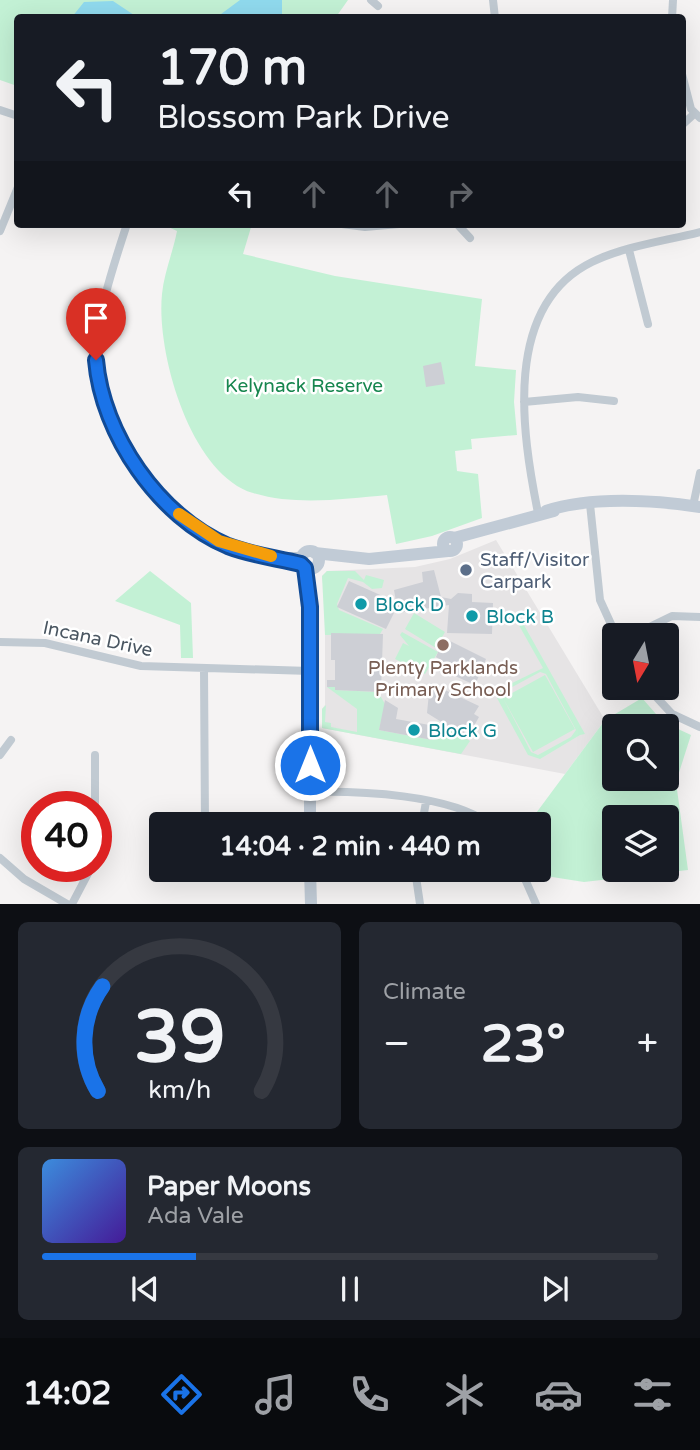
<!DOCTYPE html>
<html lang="en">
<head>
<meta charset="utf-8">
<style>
  body { margin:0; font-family:"Varela Round",sans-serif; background:#242831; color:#f1f3f6; height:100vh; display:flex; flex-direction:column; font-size:26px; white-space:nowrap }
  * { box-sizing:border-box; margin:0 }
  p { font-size:23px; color:#9ea1a6 }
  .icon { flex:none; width:38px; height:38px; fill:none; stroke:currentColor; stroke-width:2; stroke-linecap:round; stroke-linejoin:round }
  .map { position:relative; height:904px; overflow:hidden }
  .details { display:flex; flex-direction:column; gap:18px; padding:18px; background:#0d0f14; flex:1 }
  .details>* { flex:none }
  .hud { position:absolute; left:14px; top:14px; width:672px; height:214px; border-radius:7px; box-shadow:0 7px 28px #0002; background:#171b24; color:#f1f3f6; overflow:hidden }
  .needle { width:46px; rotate:190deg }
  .controls { position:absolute; left:602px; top:623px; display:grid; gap:14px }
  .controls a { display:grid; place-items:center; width:77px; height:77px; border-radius:7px; background:#171b24; box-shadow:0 7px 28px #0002; font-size:35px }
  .speed { position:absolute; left:21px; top:791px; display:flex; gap:14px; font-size:35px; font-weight:700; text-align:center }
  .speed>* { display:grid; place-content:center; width:91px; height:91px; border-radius:50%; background:#171b24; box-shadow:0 7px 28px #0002; line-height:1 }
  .speed .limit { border:10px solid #d22; background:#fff; color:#111 }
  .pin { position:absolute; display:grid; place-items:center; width:60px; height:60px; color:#fff; margin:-72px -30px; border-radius:50% 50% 50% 0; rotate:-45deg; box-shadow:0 0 7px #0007 }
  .pin .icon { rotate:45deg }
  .me { position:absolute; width:77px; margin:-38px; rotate:0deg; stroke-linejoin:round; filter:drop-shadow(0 0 5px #0008) }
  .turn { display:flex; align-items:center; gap:24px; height:147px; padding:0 28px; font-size:32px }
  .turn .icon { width:91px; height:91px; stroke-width:2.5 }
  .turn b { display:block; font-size:49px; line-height:60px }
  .lanes { display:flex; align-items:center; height:66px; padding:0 28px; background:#0003; justify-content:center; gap:35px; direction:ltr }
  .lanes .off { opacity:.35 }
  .big { font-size:52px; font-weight:700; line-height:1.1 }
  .details .card { flex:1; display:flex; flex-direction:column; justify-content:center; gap:10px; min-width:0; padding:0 24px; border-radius:10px; background:#242831 }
  .details .dial { align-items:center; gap:0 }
  .dial svg { height:182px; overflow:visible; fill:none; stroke:#363941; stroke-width:7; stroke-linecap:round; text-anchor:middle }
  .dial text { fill:#f1f3f6; stroke:none }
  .song { display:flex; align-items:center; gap:21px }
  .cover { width:84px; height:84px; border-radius:10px; background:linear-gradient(135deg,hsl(210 70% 55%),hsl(260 70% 35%)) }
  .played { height:7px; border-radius:4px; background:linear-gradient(90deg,#1a73e8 25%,#363941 25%) }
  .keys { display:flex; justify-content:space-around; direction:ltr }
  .heat { display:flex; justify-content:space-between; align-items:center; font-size:38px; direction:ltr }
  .details .tiles { flex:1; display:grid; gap:18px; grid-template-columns:1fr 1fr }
  .card:last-child { grid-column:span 2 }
  .trip { position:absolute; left:149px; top:812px; width:402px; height:70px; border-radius:7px; background:#171b24; box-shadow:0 7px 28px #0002; font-weight:700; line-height:70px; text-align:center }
  .menu { display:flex; height:112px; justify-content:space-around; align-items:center; background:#090b0e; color:#9ea1a6 }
  .menu .icon { width:49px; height:49px }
  .menu .on { color:#1a73e8 }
  .menu b { font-size:32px; color:#f1f3f6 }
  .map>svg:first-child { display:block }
  .education { fill:#e6e4e5 }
  .green { fill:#c3f1d5; fill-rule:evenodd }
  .water { fill:#90daee }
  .building { fill:#cdcfd5 }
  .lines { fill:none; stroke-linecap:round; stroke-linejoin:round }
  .street { stroke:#c1cad2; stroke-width:8 }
  .secondary { stroke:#c1cbd6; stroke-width:12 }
  .route-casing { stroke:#114b97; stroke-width:18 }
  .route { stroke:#1a73e8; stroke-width:12 }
  .slow { stroke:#f59e0b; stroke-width:12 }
  .service-dot { fill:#5c6f8a; stroke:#fff; stroke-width:2.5 }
  .culture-dot { fill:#0f9aa8; stroke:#fff; stroke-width:2.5 }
  .education-dot { fill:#8d6e63; stroke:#fff; stroke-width:2.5 }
  .labels { text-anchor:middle; stroke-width:5; stroke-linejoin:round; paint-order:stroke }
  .park-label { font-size:19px; fill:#17864f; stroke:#fff }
  .service-label { font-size:19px; fill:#4e5e75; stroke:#fff; text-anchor:start }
  .culture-label { font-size:19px; fill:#0d838f; stroke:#fff; text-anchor:start }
  .street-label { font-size:19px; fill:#4a5661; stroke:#fff }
  .education-label { font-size:19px; fill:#785e54; stroke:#fff }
</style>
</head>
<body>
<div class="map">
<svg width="700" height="904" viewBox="0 0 700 904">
  <rect width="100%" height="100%" fill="#f5f3f3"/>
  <path class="education" d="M496,540L605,720L565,774L322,728V709L325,705V599L322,576L327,571L415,567L450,559Z"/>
  <path class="green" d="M0,0H348L336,17L18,18L17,86L0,80Z
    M162,224H252L243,254L335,276L482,299L475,366L516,370L514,402L517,435L471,439L472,449L455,451L457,471L478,474L482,518L432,536L396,544L387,495C343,499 296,506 253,493C190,474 156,352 162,294C164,273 173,252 177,231Z
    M150,571L191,603L193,658H181L180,625L115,601Z
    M327,571H355L364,580L366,575L384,580L382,588L372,589L363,582L348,578L337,604L339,610L383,629L380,634L325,635L322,576Z
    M414,613L445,632L436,648L405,629Z
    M520,618L585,734L580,735L540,759L528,755L497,698L502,688L543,668L516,620ZM540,672L546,674L576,730L571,737L538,755L531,752L502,696L505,691Z
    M402,632L438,652L425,674L395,659L403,643L409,646L400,635Z
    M545,675L575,729L533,752L503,698Z
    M327,687H335V690L378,692L385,704L379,730L432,740L437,721L470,741L461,754L322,728V709L326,705L325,722L331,723V727L357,732V709Z
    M642,698L663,722L691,735L676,782L688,870L584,882L533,874L531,870H539V824H528L605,720ZM614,726H667V779H614ZM614,817H667V870H614Z"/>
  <path class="water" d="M240,0H282V17H217Z
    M113,1L137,17H72L84,2Z"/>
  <path class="building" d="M441,362L445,384L426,387L423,366Z
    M434,570L441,597L451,599L458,593L472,594V602L493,603L492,634L447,633L449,605L398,613L394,590L423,582L422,572Z
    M349,581L387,598L383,608L394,613L386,629L337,607Z
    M331,633L383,634L381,692L335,690V687H327V680H335V660H331Z
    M444,638L486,659L475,685L435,667L439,659L436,657Z
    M430,683L479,706L474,714L479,717L467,738L427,713Z
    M385,700L398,708L396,719L435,726L432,740L379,730Z"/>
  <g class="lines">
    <path class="street" d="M371,0L378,6
      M493,0L495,18
      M672,18L673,0
      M682,74L691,109L700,118
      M0,110L18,116
      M682,125L694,114
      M127,224C93,327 73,392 151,483C171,506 191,528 219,542C245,554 274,557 301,564
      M342,224L365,227L399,224
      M457,224L470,238
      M0,231L18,187
      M629,250L648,324
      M524,402L578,397L614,401
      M590,504L600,600L616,635
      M693,506L700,473
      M538,513C522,433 502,306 592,262C625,246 665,241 700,232
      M283,556H302
      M633,635L672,616L700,617
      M0,642L45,643L141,666L310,671
      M204,669L205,824
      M648,688L672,714L700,727
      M0,755L11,740
      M95,755V807
      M310,792C360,791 449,794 490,824
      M422,824L426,802
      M0,858L24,879L67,904
      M415,870L420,904
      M521,870L536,904
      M72,904L92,866"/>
    <path class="secondary" d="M546,511C590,496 655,500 700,507
      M443 544a7 7 0 1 1 14 0a7 7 0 1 1-14 0Z
      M454,538L554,511
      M301 560a9 9 0 1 1 18 0a9 9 0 1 1-18 0Z
      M315,553L369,559L448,551
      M305,568L310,607V824
      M310,870L311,904"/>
  </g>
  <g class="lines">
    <defs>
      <path id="route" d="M96,360C102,434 159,517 228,546C251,555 277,558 301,564L305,568L310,607V765"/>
    </defs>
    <use href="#route" class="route-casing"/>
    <use href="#route" class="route"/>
    <path class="slow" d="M179,514L219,541L271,556"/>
  </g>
  <circle class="service-dot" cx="466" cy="570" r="7"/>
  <g class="culture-dot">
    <circle cx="361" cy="604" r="7"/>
    <circle cx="472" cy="616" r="7"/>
    <circle cx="414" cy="730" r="7"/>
  </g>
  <circle class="education-dot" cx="443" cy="645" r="7"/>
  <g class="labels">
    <g class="park-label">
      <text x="304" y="392">Kelynack Reserve</text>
    </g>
    <g class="service-label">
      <text x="480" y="566">Staff/Visitor<tspan x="480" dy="22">Carpark</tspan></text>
    </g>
    <g class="culture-label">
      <text x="375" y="611">Block D</text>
      <text x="486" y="623">Block B</text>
      <text x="428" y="737">Block G</text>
    </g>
    <g class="street-label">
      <text transform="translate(98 638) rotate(12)" y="7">Incana Drive</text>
    </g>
    <g class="education-label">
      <text x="443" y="674">Plenty Parklands<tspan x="443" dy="22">Primary School</tspan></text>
    </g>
  </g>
</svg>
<div class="controls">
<a><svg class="needle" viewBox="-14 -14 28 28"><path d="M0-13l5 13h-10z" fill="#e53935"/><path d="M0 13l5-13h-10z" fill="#9ea1a6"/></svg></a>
<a><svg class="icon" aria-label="search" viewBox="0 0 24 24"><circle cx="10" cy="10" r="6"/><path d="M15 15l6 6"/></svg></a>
<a><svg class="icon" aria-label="layers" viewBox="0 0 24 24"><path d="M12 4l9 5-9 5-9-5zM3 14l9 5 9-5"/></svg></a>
</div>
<div class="speed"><div class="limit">40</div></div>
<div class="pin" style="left:96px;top:360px;background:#d93025"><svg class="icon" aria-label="arrive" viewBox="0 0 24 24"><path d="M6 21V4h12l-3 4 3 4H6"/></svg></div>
<svg class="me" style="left:310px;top:765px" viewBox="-20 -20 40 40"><circle r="17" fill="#1a73e8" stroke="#fff" stroke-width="3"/><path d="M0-11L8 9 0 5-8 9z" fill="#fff"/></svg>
<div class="trip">14:04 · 2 min · 440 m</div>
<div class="hud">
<div class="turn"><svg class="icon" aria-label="left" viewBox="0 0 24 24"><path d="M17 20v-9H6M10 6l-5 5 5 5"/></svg><div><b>170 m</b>Blossom Park Drive</div></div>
<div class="lanes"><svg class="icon" aria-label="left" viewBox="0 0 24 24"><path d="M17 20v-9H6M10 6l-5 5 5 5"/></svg><svg class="icon off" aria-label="ahead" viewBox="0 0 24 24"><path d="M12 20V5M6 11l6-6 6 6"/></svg><svg class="icon off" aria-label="ahead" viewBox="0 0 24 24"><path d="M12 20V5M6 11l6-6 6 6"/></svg><svg class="icon off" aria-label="right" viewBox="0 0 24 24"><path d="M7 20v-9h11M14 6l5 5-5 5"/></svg></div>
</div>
</div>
<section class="details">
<div class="tiles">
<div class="card dial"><svg viewBox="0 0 100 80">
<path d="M14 69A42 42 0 1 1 86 69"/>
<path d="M14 69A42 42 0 0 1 16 23" stroke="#1a73e8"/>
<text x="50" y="56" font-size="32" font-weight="700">39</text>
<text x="50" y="72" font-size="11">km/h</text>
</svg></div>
<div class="card"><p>Climate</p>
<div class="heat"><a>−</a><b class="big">23°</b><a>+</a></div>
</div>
<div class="card">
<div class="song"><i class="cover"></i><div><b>Paper Moons</b><p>Ada Vale</p></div></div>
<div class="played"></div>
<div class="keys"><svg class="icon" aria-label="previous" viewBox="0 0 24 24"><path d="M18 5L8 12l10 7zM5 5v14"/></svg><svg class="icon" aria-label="pause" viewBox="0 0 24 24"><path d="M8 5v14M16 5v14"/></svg><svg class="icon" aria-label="next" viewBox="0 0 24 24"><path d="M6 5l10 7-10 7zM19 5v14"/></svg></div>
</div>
</div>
</section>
<nav class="menu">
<b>14:02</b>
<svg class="icon on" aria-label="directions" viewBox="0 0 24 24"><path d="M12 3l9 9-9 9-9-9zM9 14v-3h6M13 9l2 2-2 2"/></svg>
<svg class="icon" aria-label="music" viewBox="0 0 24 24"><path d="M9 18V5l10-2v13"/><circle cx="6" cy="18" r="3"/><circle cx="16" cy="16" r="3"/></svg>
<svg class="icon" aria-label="phone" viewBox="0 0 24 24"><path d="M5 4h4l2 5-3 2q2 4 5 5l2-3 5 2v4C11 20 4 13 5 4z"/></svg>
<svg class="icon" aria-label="climate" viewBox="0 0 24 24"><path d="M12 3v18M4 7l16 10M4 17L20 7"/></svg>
<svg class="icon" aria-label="car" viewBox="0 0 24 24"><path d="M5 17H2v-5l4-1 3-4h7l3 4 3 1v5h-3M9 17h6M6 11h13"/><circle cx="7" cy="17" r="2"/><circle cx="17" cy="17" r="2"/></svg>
<svg class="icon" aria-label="filters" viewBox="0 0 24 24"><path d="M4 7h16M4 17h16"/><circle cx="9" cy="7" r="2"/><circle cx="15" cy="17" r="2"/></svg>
</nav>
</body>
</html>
